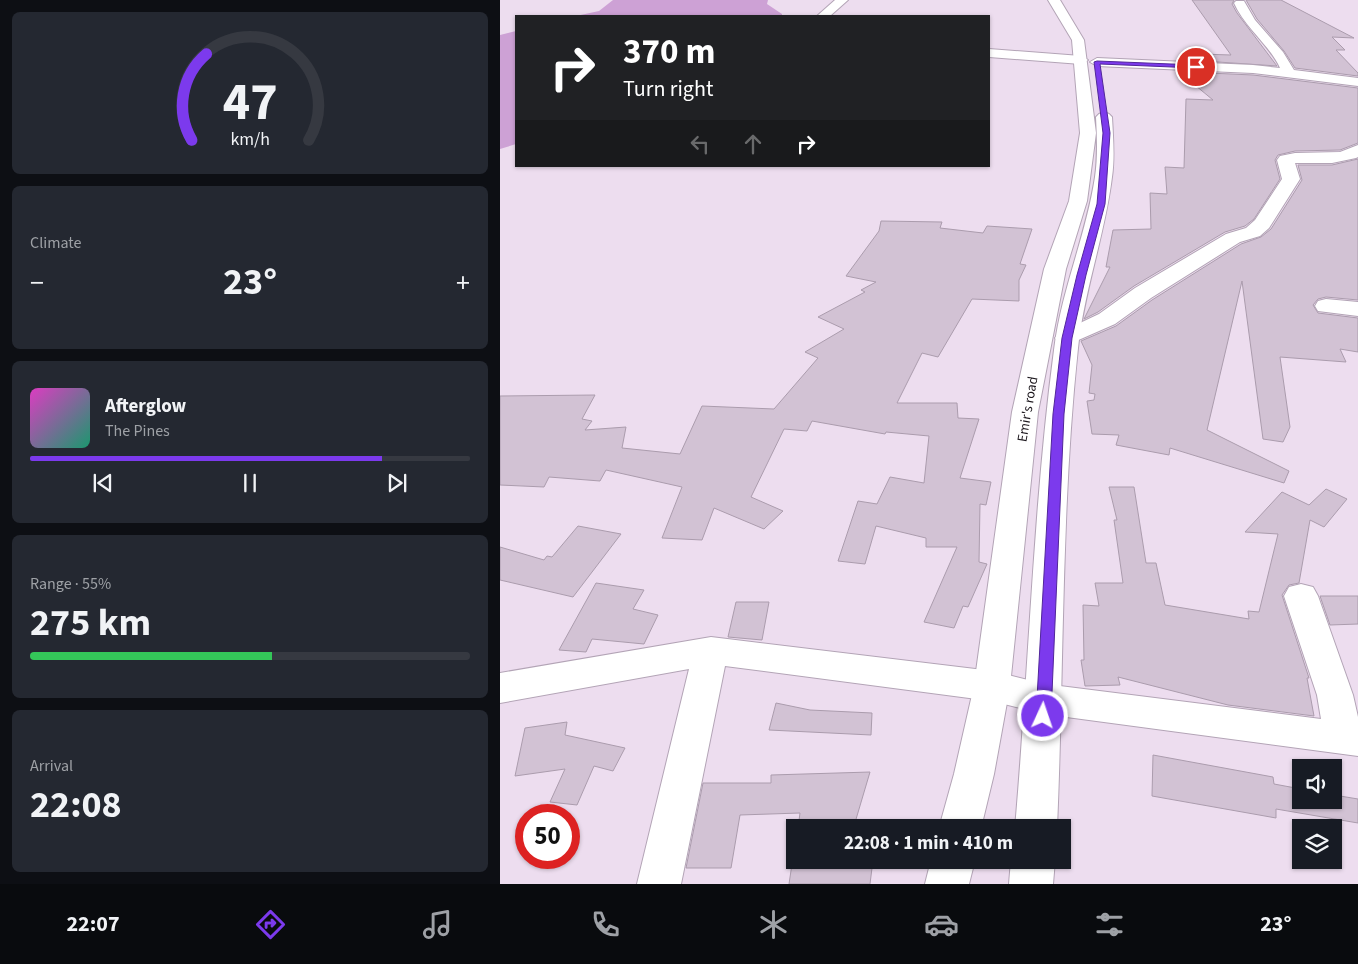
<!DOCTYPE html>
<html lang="en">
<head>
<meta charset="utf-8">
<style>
  body { margin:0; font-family:"Source Sans 3",sans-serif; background:#242831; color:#f1f3f6; height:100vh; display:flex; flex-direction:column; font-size:19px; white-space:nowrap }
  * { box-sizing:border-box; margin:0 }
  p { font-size:16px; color:#9ea1a6 }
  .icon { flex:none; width:28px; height:28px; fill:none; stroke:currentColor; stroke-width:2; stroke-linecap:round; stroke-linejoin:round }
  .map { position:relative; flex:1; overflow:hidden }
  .side { display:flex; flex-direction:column; gap:12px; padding:12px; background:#0d0f14; width:500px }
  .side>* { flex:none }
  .hud { position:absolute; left:15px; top:15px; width:475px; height:152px; border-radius:0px; box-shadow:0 1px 4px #0004; background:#202124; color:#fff; overflow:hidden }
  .controls { position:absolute; left:792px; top:759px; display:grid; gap:10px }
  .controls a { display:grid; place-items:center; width:50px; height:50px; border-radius:0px; background:#171b24; box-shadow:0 1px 4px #0004; font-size:25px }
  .speed { position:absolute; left:15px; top:804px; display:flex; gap:10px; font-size:25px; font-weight:700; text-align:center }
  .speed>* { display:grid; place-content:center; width:65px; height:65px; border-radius:50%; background:#171b24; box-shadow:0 1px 4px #0004; line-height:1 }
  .speed .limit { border:8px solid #d22; background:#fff; color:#111 }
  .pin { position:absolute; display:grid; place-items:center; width:42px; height:42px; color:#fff; margin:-21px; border:2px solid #fff; border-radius:50%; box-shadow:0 1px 5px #0007 }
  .me { position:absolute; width:55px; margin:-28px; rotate:3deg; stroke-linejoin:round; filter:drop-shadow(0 0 4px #0008) }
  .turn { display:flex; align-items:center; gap:18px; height:105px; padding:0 25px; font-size:22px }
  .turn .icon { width:65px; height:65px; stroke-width:2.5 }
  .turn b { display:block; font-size:35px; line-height:42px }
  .lanes { display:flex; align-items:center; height:48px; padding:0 25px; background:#0003; justify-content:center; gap:25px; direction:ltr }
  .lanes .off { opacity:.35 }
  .big { font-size:38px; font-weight:700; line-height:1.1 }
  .side .card { flex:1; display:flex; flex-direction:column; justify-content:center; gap:8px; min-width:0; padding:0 18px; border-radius:8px; background:#242831 }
  .side .dial { align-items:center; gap:0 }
  .dial svg { height:130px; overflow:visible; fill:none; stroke:#363941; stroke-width:7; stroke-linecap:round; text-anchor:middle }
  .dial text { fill:#f1f3f6; stroke:none }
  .song { display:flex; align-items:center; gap:15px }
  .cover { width:60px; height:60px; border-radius:8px; background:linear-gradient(135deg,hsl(310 70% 55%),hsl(160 70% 35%)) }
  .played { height:5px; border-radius:2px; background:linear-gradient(90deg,#7c3aed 80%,#363941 80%) }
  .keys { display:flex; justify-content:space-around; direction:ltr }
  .heat { display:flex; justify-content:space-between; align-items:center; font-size:28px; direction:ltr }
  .charge { height:8px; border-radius:4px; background:linear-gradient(90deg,#34c759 55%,#363941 0) }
  .trip { position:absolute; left:286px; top:819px; width:285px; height:50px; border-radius:0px; background:#171b24; box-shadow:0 1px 4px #0004; font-weight:700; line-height:50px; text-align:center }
  .dock { display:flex; height:80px; justify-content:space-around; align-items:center; background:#090b0e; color:#9ea1a6 }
  .dock .icon { width:35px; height:35px }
  .dock .current { color:#7c3aed }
  .dock b { font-size:22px; color:#f1f3f6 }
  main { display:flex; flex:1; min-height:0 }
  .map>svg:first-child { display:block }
  .water { fill:#cda1d5 }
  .building { fill:#d2c2d4; stroke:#ab9cad }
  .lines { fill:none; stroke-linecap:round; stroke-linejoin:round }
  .street-casing { stroke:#b3a4b6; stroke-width:2 }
  .secondary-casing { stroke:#b3a4b6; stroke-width:2 }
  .street { fill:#fff; fill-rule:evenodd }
  .secondary { fill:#fff; fill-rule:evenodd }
  .route { fill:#7c3aed; stroke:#51269a }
  .labels { text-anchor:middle; stroke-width:4.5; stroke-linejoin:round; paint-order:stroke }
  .street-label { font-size:14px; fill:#1d181e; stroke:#fff }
</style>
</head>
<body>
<main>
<section class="side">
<div class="card dial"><svg viewBox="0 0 100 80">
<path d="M14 69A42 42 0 1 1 86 69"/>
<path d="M14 69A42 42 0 0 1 23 16" stroke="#7c3aed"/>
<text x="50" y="56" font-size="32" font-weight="700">47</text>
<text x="50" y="72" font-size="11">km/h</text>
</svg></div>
<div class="card"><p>Climate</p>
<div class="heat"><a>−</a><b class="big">23°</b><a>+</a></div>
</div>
<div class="card">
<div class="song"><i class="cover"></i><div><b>Afterglow</b><p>The Pines</p></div></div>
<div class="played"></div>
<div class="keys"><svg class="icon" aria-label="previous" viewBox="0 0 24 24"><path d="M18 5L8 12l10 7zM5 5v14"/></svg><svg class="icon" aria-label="pause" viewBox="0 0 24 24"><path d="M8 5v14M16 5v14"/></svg><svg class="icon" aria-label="next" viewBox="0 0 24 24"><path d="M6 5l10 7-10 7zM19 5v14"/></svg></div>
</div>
<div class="card"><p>Range · 55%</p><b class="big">275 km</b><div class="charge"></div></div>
<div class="card"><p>Arrival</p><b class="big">22:08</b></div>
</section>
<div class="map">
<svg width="858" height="884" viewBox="0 0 858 884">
  <rect width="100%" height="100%" fill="#edddef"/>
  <path class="water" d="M113,0H268L267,4L282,14V16H76L99,11Z
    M16,31V144L0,149V35Z"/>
  <path class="building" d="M692,0H734L732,4L737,13L777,66L703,61L700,54L731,55Z
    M746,0H781L854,38L832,37L845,50H836L858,73V76L795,68L784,51L757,19Z
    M709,73L753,75L858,88V143L840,150L795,151L778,155L775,160L780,179L754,219L745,226L725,232L634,286L598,312L584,319L610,267H606L613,230L651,229L650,193L667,194L665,167L684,168L686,99L713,100L684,76L711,78Z
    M858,159V300L826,297L818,299L813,305L818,313L858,318V352L840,349L846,362L780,357L790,427L783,442L763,439L742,281L707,430L789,471L784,483L670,448L669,455L616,445L619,435L592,434L587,401L594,400L595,394L589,393L592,365L581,341L616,326L652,300L741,244L761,237L771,229L802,180L798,165H832Z
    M381,221L442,222L440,228L483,233L487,226L532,229L520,264L526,265L519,280V301L472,299L438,357L422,353L397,403H457L458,418L479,419L460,478L491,482L486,505L480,504L479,562L487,564L468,607L463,606L454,628L424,622L457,547H426V538L376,526L365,564L338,561L358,501L377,504L390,477L424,483L429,436L386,432L385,434L312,421L307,431L284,429L251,497L283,511L264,529L214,508L202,540L162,538L182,487L106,470L100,481L49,477L44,487L0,485V396L95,395L82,419L92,421L85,430L126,427L122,448L180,454L202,406L274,409L318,358L305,352L344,329L318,317L365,292L361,290L376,282L346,276L379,231Z
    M609,487H634L646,563H656L665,605L749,619L748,611L759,612L778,534L745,532L782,492L809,505L826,489L847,499L824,527L810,520L799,583L789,585L782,595L809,678H807L814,716L728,705L618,677L620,685L585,686L581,660H584L583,605L599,606L595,583H623L614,520H617Z
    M78,526L121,534L73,597L0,580V547L44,560L47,556L52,557Z
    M96,583L144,590L133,609L158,615L144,644L92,639L86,652L59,650Z
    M820,596H858V624L830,625Z
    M236,602H269L262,640L228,637Z
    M276,703L310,710L372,713L371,735L269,730Z
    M67,722L65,735L125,748L113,771L94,766L77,805L50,802L65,769L15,776L25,728Z
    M653,755L773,777L774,784L801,789V800H834V795L858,799V823L776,809V818L652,796Z
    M370,772L354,826L376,828H298L300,813L240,815L231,868H186L203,783H271V775Z
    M295,844V860H373L370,884H289Z"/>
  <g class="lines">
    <defs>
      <path id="street" d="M335,0H348L330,16H317Z
        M736,1H744L755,20L783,52L794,70L858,78V86L753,73L597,66L590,62L597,58L753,65L780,68C769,44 745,28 734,3Z
        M489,49L581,56L588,60L581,64L489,57Z
        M858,145V157L856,158L832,163H795L800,179L769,228L760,236L740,242L651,298L615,324L567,345L559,343L555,338L559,333L599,314L635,288L726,234L746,228L755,220L782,179L777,160L780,156L795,153L840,152Z
        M826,299L858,302V316L818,311L815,306L818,301Z
        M801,584L813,587L818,596L853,695L858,717V756L544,714L492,701L225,666L181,884H137L189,669L0,703V673L211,637L492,671L544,684L821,719L817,695L784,596L789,587Z"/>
      <path id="secondary" d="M548,0H560L584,40L596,133L587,201L566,269L538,412L510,686L494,774L481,828H439L454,774L474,686L512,412L544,269L569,201L580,133L572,40Z
        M604,112L609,114L612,117C613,137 615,157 612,177C605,235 584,290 578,348C561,507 564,668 557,828H515C529,668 533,508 554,350C561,291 586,236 595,177C598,157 597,137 596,117L599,114Z
        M431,860H475L469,884H425Z
        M511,860H555L553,884H509Z"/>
    </defs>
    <use href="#street" class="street-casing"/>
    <use href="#secondary" class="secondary-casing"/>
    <use href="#street" class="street"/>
    <use href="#secondary" class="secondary"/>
  </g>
  <path class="route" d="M597,61L696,65L699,67L696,68L600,64L610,133L605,204L586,275L572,338L564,414L551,716L549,721L543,722L538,721L536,716L553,414L562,338L577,275L597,204L603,133L594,62Z"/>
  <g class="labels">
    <g class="street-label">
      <text transform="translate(527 409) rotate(-80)" y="5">Emir's road</text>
    </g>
  </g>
</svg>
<div class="controls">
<a><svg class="icon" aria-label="sound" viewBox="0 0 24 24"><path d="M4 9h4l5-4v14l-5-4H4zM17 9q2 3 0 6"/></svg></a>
<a><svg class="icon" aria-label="layers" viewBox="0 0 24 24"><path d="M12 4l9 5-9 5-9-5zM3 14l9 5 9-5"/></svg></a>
</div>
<div class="speed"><div class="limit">50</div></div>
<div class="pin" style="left:696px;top:67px;background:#d93025"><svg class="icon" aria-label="arrive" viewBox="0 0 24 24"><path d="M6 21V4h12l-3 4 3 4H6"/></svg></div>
<svg class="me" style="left:543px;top:716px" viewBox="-20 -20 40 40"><circle r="17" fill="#7c3aed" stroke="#fff" stroke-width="3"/><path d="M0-11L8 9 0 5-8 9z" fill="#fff"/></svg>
<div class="trip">22:08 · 1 min · 410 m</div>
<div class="hud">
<div class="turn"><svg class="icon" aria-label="right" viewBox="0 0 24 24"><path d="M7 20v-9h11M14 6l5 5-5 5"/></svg><div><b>370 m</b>Turn right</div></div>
<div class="lanes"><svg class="icon off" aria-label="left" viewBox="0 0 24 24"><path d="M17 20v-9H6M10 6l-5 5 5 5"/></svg><svg class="icon off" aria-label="ahead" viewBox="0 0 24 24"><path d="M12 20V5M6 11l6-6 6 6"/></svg><svg class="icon" aria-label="right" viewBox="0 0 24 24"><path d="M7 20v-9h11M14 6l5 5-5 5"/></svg></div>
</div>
</div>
</main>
<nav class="dock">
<b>22:07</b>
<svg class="icon current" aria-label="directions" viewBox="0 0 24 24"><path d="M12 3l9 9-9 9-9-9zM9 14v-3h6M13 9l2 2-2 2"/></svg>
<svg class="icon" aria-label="music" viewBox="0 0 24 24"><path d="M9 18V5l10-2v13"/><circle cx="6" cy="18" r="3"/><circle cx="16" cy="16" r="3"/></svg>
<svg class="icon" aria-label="phone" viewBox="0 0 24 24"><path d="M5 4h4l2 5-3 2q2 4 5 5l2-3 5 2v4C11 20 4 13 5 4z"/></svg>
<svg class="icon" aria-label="climate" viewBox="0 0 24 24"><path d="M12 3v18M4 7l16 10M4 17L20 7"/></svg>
<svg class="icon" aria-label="car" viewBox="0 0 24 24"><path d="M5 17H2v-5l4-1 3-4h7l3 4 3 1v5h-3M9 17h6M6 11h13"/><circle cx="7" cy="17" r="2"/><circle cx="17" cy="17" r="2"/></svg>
<svg class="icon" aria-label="filters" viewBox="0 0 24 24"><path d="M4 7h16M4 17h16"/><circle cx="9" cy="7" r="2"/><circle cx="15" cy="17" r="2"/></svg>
<b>23°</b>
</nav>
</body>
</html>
